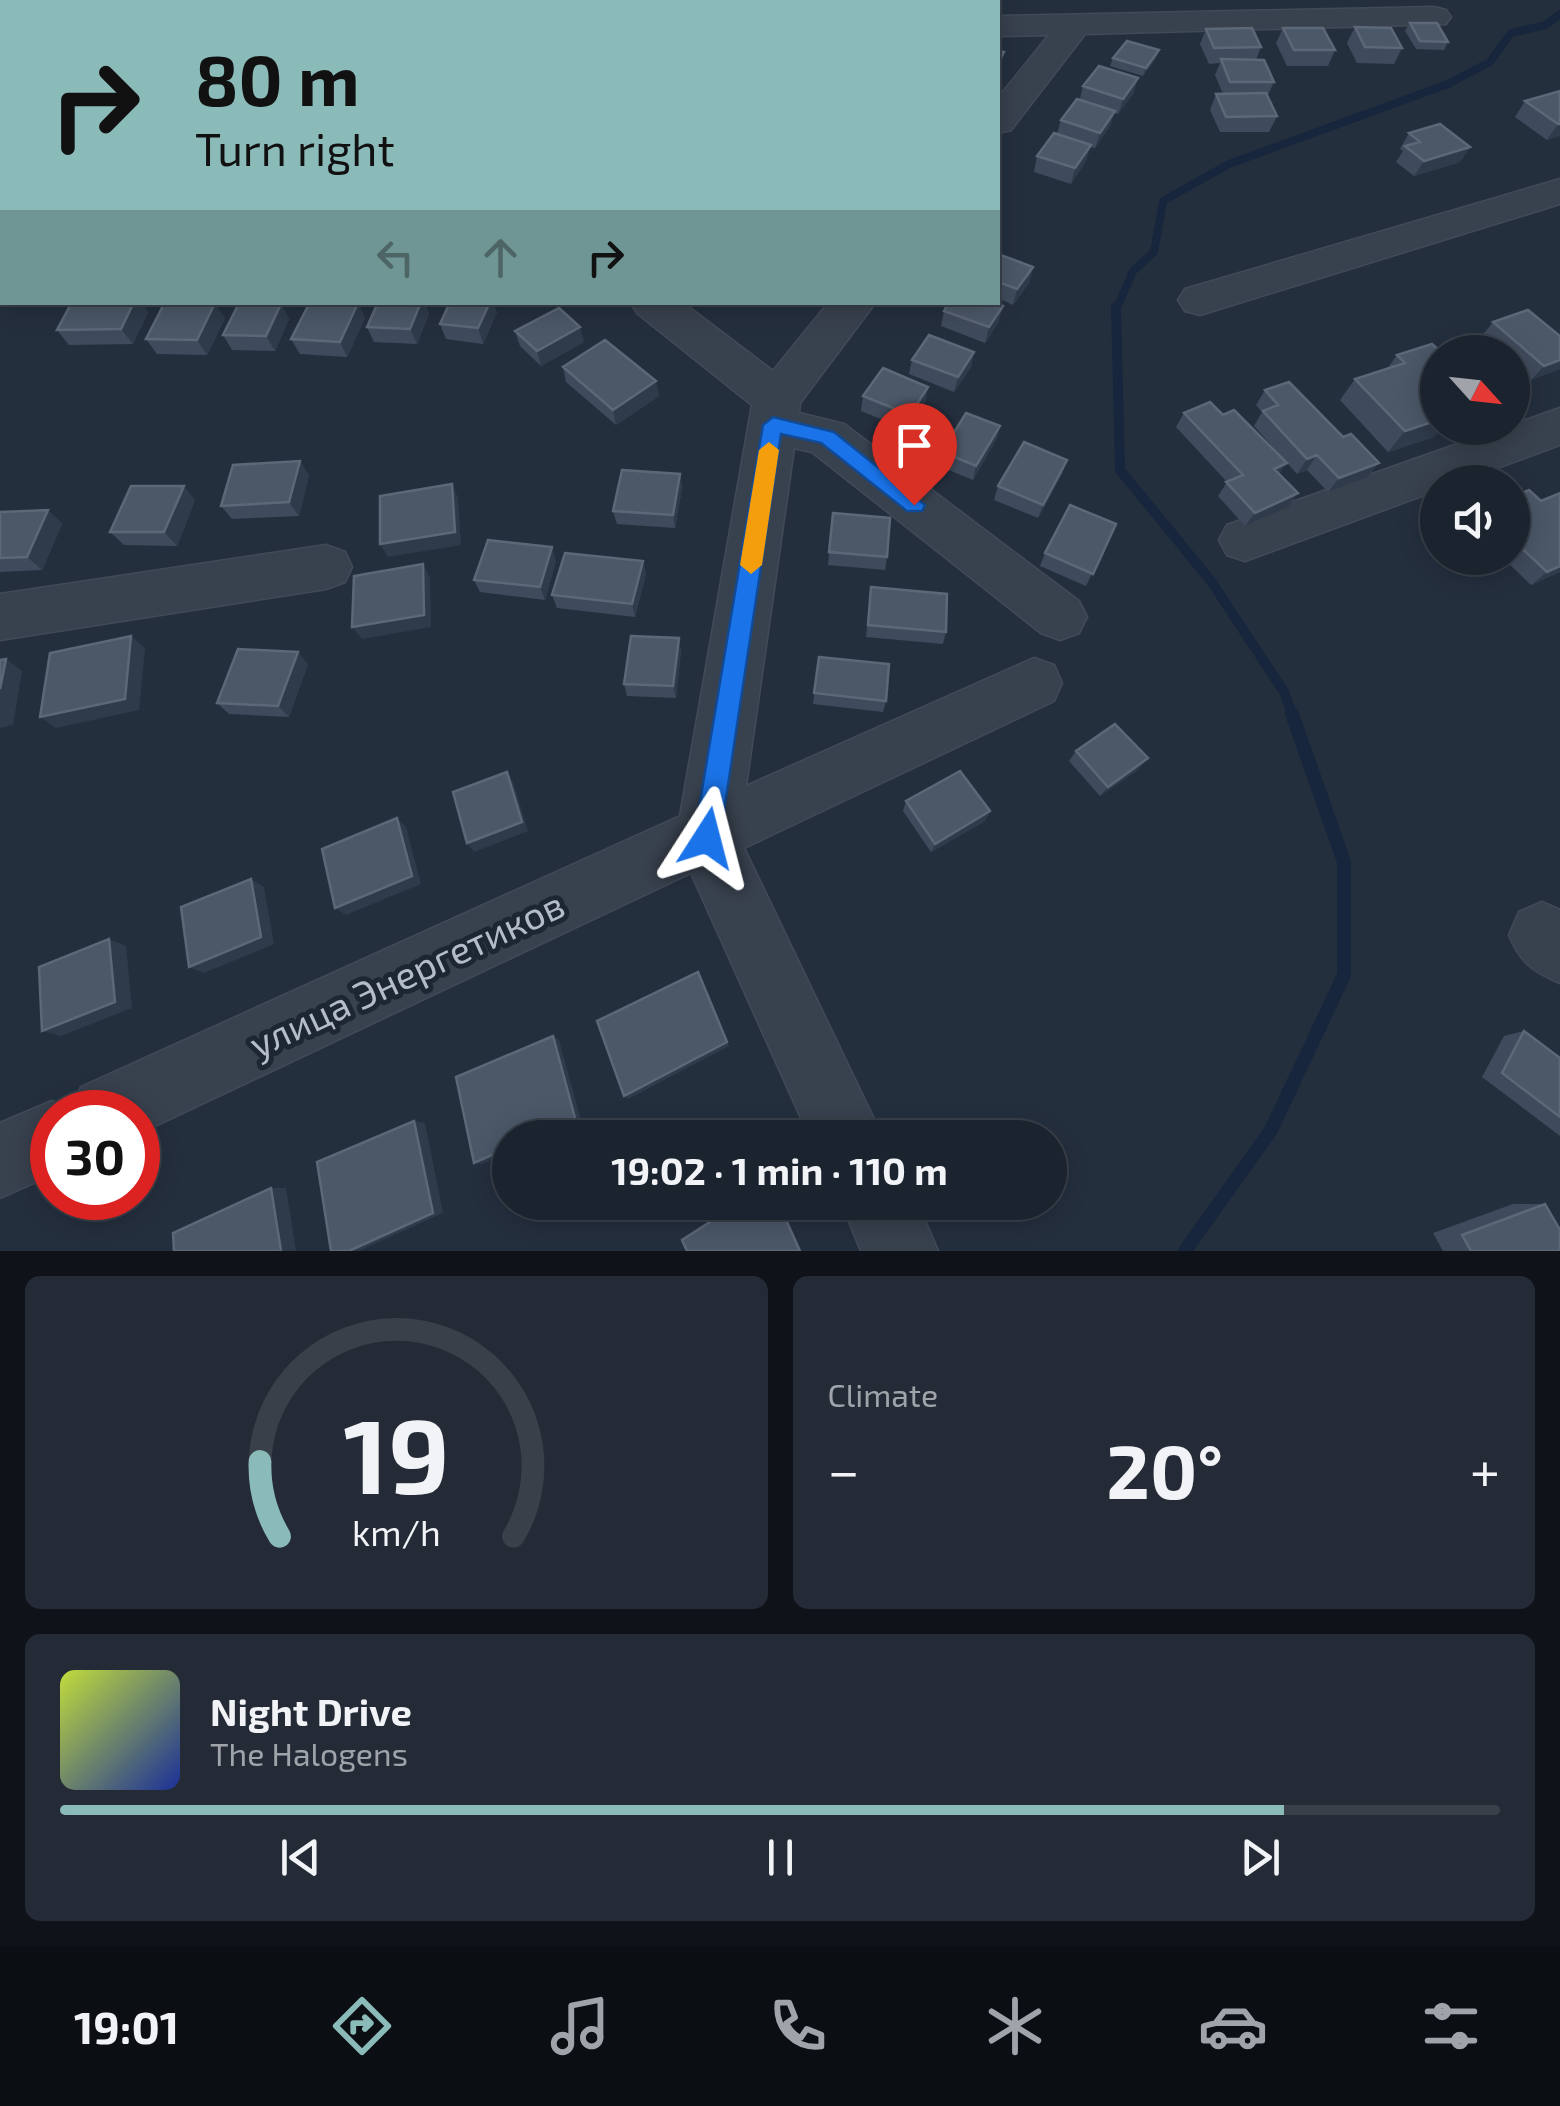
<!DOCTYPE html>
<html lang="en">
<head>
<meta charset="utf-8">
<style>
  body { margin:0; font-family:"Exo 2",sans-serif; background:#242b36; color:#f1f3f6; height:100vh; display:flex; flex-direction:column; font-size:38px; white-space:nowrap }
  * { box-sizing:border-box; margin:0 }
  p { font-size:32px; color:#a0a4aa }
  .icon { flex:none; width:55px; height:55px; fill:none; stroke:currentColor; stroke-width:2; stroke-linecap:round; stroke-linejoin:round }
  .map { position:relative; height:1251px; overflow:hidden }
  .details { display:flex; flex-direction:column; gap:25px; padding:25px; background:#0f1319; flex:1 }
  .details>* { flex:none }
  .hud { position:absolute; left:0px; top:0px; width:1000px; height:305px; box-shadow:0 5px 25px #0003,0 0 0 2px #39404a; background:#8bbbb9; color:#111; overflow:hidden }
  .needle { width:65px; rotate:117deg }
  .fabs { position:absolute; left:1420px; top:335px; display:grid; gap:20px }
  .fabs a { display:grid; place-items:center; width:110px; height:110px; border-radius:50%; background:#1b232e; box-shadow:0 5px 25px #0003,0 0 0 2px #39404a; font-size:50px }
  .speed { position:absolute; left:30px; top:1090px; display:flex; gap:20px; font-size:50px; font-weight:700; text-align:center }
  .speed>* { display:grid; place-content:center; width:130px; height:130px; border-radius:50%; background:#1b232e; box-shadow:0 5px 25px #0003,0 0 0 2px #39404a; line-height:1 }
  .speed .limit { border:15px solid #d22; background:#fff; color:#111 }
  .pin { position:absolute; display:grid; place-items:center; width:85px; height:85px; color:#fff; margin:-102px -42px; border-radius:50% 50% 50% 0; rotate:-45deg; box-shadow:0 0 10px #0007 }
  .pin .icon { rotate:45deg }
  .me { position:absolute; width:110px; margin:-55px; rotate:9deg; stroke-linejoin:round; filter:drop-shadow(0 0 8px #0008) }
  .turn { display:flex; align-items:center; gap:35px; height:210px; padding:0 30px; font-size:45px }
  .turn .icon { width:130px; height:130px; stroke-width:2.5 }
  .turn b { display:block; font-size:70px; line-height:85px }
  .lanes { display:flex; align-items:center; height:95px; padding:0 30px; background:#0003; justify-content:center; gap:50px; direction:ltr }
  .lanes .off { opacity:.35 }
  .big { font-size:75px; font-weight:700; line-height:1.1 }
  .details .card { flex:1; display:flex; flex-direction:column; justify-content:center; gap:15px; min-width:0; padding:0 35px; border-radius:15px; background:#242b36 }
  .details .dial { align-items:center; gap:0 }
  .dial svg { height:260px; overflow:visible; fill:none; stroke:#39404a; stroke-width:7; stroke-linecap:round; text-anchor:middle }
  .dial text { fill:#f1f3f6; stroke:none }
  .song { display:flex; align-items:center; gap:30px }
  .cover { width:120px; height:120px; border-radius:15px; background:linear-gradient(135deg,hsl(70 70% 55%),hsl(230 70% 35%)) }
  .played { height:10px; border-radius:5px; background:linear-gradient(90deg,#8bbbb9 85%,#39404a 85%) }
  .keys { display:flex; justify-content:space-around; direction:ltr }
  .heat { display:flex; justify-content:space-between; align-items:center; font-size:55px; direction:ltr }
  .details .tiles { flex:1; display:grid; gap:25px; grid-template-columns:1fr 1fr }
  .card:last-child { grid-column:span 2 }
  .trip { position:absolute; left:492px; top:1120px; width:575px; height:100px; border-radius:50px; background:#1b232e; box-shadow:0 5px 25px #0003,0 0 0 2px #39404a; font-weight:700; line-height:100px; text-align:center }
  .dock { display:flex; height:160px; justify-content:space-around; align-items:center; background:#0b0e12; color:#a0a4aa }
  .dock .icon { width:70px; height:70px }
  .dock .active { color:#8bbbb9 }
  .dock b { font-size:45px; color:#f1f3f6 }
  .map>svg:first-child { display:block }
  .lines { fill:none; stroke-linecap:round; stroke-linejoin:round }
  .stream-far2 { stroke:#17263c; stroke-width:8 }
  .stream-far1 { stroke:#17263c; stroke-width:10 }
  .stream { stroke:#17263c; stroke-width:14 }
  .minor-casing { stroke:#414a57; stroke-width:3 }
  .minor { fill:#38414e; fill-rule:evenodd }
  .wall { fill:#3f4b5c }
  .shaded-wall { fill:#2f3b4b }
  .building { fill:#4b5868; stroke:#5c6777; stroke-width:2.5 }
  .route { fill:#1a73e8; stroke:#114b97; stroke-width:2.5 }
  .slow { fill:#f59e0b }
  .labels { text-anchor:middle; stroke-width:10; stroke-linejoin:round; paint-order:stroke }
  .near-street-label { font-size:38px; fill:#b4bcc9; stroke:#1d2633 }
</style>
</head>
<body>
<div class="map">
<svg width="1560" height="1251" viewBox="0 0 1560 1251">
  <rect width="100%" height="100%" fill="#242f3e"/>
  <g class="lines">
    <path class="stream-far2" d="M1116,310L1133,271L1154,252L1163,201L1229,164L1448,84L1490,62L1511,33L1546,25L1560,14"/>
    <path class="stream-far1" d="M1116,307L1120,470L1211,581L1284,692L1293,716"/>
    <path class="stream" d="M1185,1251L1271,1130L1344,975V862L1292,714"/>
    <defs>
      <path id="minor" d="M1434,7L1446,10L1451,17L1446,24L1085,34L1011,130L998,133V98L1049,35L998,36V16Z
        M0,23H2V43H0Z
        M1560,179V204L1200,315L1185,311L1178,300L1185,289Z
        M0,234H2V262H0Z
        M630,302H682L773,371L829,302H876L800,403L799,413L844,424L1079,601L1087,617L1079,633L1060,640L1041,633L812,452L794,448L746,786L1034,658L1054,665L1062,683L1054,701L744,848L883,1138H810L691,873L138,1134V1112H52V1175L0,1198V1123L52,1101L71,1109L81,1087L680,816L752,405L637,313Z
        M1560,408V445L1459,482H1438V490L1245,561L1227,555L1219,540L1227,525Z
        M326,545L345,552L352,567L345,582L326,589L0,640V594Z
        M1542,902L1560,910V983C1533,972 1520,962 1509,935L1519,912Z
        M841,1202H917L938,1251H861Z"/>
    </defs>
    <use href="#minor" class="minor-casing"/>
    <use href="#minor" class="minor"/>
  </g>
  <path class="wall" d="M87,0H145L144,2H88Z
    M165,0H224L223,2H166Z
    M411,0H435L434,2H411Z
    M1410,23L1448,42L1444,50L1416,49L1405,31Z
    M1355,27L1402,48L1394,64L1357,63L1347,43Z
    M1283,28L1335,50L1328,66H1287L1276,43Z
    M1206,29L1261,47L1256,60L1274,82L1267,97L1277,116L1269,132H1220L1210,110L1216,94H1223L1215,75L1220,63L1209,64L1200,44Z
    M1113,58H1156L1143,76L1110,66Z
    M1138,78L1133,94L1118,114L1114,113L1110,126L1095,148L1090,147L1086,161L1071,184L1034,172L1037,156L1057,134L1061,120L1080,99L1083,86Z
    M1560,91V136L1547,140L1515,117L1525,101Z
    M1409,133L1470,147L1460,162L1414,176L1396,162L1403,151L1400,149Z
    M998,254L1033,267L1029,283L1013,305L998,298Z
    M378,302H424L429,314L417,344L374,342L367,327Z
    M358,303L365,318L347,357L300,354L291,339Z
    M281,304L289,319L275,351L232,350L223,335Z
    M944,311L999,321L985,343L941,326Z
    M148,312L133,344L69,345L57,330Z
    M497,312L483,344L446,339L440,324Z
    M225,318L207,355L157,354L146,339Z
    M1493,322L1560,336V369L1531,380L1512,364V352H1499L1481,337Z
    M515,331L584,342L541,366L520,346Z
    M1432,344L1438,428H1442L1434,437L1388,452L1340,400L1355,379L1387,369L1397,355Z
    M974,352L971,367L954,392L909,374L912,360Z
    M563,367L659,396L616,425L566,382Z
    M1265,390L1368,477L1328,492L1307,470L1297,474L1254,426L1262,412L1256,405Z
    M863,396L926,401L907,430L861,411Z
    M1184,413L1279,474L1288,507L1245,526L1218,496L1227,482L1176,427Z
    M1000,426L996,440L973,480L939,466L942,452Z
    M1067,460L1062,474L1038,518L994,500L998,486Z
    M680,474L682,488L675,528L617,524L613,511Z
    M309,475L299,516L232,519L221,506Z
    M1512,497L1560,572L1531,585L1503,558H1512Z
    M195,500L177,546L124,545L110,532Z
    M48,510L62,524L42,570L0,572V512Z
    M833,513L887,557L885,570L828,565Z
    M1116,524L1086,586L1040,566L1045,553Z
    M556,561L545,600L480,592L474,580Z
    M643,561L646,574L635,617L557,608L552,595Z
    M871,587L946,632L943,644L866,637Z
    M681,650L676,698L627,696L624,684Z
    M819,657L886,701L883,712L813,704Z
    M308,664L289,717L229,714L217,703Z
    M1076,751L1139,769L1100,796L1069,761Z
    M906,801L990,811L985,821L931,852L903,811Z
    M1524,1031L1560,1058V1136L1482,1077L1504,1036Z
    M1513,1204H1545L1560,1251H1443L1433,1233Z"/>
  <path class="shaded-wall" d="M45,0H66L64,2H44Z
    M126,0H145L144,2H128Z
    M208,0H224L223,2H209Z
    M1159,50L1156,58L1143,76L1146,68Z
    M1004,52L1001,68L998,74V63Z
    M0,54L2,58V73L0,76Z
    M1138,78L1133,94L1118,114L1123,99Z
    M1115,111L1110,126L1095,148L1100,133Z
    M1558,124H1560V136L1547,140Z
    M1091,145L1086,161L1071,184L1075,168Z
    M1470,147L1460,162L1414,176L1424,161Z
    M1033,267L1029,283L1013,305L1017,289Z
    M134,302H142L148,312L133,344L121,329Z
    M421,302H424L429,314L417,344L410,329Z
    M490,302H494L497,312L483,344L478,328Z
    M215,303L225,318L207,355L197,340Z
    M358,303L365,318L347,357L340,342Z
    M281,304L289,319L275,351L266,336Z
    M1003,306L999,321L985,343L989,327Z
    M580,327L584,342L541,366L537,351Z
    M974,352L971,367L954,392L958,377Z
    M1560,360V369L1531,380L1544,366Z
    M656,381L659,396L616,425L613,410Z
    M928,387L926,401L907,430L910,415Z
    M1438,418V428H1442L1434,437L1388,452L1405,431Z
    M1000,426L996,440L973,480L976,466Z
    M1317,455L1307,470L1297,474L1307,459Z
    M1067,460L1062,474L1038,518L1043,505Z
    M300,461L309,475L299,516L289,502Z
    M1287,463L1277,477L1274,469Z
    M1379,463L1368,477L1328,492L1339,478Z
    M680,474L682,488L675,528L673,515Z
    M452,484L458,498L461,545L388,557L380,544Z
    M184,486L195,500L177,546L164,532Z
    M1298,493L1288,507L1245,526L1255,513Z
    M48,510L62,524L42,570L27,557Z
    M552,547L556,561L545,600L540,587Z
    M643,561L646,574L635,617L632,604Z
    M423,564L430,577L431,627L362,639L352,627Z
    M1560,566V572L1531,585L1547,572Z
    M131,636L145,648L139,710L56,728L40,717Z
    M679,638L681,650L676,698L673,686Z
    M298,652L308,664L289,717L278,706Z
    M6,659L22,671L13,725L0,728V689Z
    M1148,758L1139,769L1100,796L1108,787Z
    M507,772L513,782L528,831L474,852L467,843Z
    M990,811L985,821L931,852L935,844Z
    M397,818L406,827L421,884L346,915L335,908Z
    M251,879L264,887L274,944L204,973L189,967Z
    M109,939L126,946L132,1008L61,1036L42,1031Z
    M553,1036L559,1040L581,1120L542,1138H532Z
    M727,1042L729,1046L628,1099L624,1096Z
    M414,1121L425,1123L443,1213L359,1251H349Z
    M510,1147V1152L482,1164L474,1163Z
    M271,1188H286L296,1251H281Z"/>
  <path class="building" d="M7,0H45L44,2H5Z
    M1410,23H1437L1448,42L1420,41Z
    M1355,27L1391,28L1402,48L1365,47Z
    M1252,28L1261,47L1214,48L1206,29Z
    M1283,28H1323L1335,50H1294Z
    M1127,41L1159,50L1146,68L1113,58Z
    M998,51L1004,52L998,63Z
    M1221,59L1264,60L1274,82H1230Z
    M1099,66L1138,78L1123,99L1083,86Z
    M1560,91V124H1558L1525,101Z
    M1266,93L1277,116L1226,117L1216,94Z
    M1077,99L1115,111L1100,133L1061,120Z
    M1440,124L1470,147L1424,161L1405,146L1420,142L1409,133Z
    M1054,133L1091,145L1075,168L1037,156Z
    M998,254L1033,267L1017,289L998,282Z
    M72,302H134L121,329L57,330Z
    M165,302H192L215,303L197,340L146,339Z
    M310,302L358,303L340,342L291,339Z
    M378,302H421L410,329L367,327Z
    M450,302H490L478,328L440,324Z
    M949,302H994L1003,306L989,327L944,311Z
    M239,303L281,304L266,336L223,335Z
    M559,308L580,327L537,351L515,331Z
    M1528,310L1560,336V360L1544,366L1493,322Z
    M929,335L974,352L958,377L912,360Z
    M605,340L656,381L613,410L563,367Z
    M1432,344L1441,352H1438V420L1405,431L1355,379L1405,363L1397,355Z
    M883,368L928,387L910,415L863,396Z
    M1289,382L1343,437L1351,434L1379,463L1339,478L1317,455L1307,459L1263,411L1278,405L1265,390Z
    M1210,402L1223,415L1234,410L1287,463L1274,469L1298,493L1255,513L1226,482L1243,475L1184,413Z
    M966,413L1000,426L976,466L942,452Z
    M1024,442L1067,460L1043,505L998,486Z
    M300,461L289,502L221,506L233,465Z
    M622,470L680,474L673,515L613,511Z
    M452,484L455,532L380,544V496Z
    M131,486H184L164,532H110Z
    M1529,490L1541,501L1560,493V566L1547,572L1512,539V512L1516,511L1512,508V497Z
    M1070,505L1116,524L1093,574L1045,553Z
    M48,510L27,557L0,558V512Z
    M833,513L890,518L887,557L829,552Z
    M488,540L552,547L540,587L474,580Z
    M565,553L643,561L632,604L552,595Z
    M423,564L424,615L352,627L354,576Z
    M871,587L947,594L946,632L868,625Z
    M131,636L125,699L40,717L50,653Z
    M631,636L679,638L673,686L624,684Z
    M238,649L298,652L278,706L217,703Z
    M819,657L889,664L886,701L814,693Z
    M6,659L0,689V660Z
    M1115,724L1148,758L1108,787L1076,751Z
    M960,771L990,811L935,844L906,801Z
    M507,772L522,822L467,843L453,792Z
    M397,818L412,876L335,908L322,849Z
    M251,879L261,937L189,967L181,907Z
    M109,939L115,1002L42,1031L39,967Z
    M698,972L727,1042L624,1096L597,1021Z
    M1524,1031L1560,1058V1117L1502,1073Z
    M553,1036L575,1118L532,1138H510V1147L474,1163L456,1077Z
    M414,1121L433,1213L349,1251H331L317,1162Z
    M271,1188L281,1251H174L173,1233Z
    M741,1202H778L800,1251H687L682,1240Z
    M1545,1204L1560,1230V1251H1471L1462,1235Z"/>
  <path class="route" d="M773,417L834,432L925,505L922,511H907L821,443L781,434L720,838L716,846L707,850L698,846L694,838L763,425Z"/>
  <path class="slow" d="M769,442L779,450L762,565L751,574L740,565L759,450Z"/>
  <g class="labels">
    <g class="near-street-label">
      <text transform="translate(407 975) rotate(-25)" y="13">улица Энергетиков</text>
    </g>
  </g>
</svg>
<div class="fabs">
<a><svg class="needle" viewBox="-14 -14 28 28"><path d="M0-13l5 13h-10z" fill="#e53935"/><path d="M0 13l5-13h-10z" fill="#a0a4aa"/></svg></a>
<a><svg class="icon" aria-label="sound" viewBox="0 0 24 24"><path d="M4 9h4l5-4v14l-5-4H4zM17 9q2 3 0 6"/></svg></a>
</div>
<div class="speed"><div class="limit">30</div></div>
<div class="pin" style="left:914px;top:505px;background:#d93025"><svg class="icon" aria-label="arrive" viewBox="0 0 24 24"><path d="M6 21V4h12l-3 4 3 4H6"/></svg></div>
<svg class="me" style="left:707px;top:838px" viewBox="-20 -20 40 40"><path d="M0-17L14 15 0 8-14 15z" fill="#1a73e8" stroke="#fff" stroke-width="4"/></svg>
<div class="trip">19:02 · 1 min · 110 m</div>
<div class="hud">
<div class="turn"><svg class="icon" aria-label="right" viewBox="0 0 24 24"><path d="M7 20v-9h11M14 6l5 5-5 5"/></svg><div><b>80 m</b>Turn right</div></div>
<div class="lanes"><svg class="icon off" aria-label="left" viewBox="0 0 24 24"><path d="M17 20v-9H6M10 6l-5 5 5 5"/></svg><svg class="icon off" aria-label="ahead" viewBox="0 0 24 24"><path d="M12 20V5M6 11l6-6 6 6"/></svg><svg class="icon" aria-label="right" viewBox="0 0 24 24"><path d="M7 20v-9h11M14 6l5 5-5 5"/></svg></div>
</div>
</div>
<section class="details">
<div class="tiles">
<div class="card dial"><svg viewBox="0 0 100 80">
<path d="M14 69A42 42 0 1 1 86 69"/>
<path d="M14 69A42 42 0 0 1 8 46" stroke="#8bbbb9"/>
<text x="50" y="56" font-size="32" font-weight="700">19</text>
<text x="50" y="72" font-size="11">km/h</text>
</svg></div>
<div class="card"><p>Climate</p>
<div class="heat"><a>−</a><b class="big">20°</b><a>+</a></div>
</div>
<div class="card">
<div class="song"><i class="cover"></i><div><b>Night Drive</b><p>The Halogens</p></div></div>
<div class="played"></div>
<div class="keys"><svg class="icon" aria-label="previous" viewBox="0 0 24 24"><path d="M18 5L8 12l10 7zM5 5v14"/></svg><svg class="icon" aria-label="pause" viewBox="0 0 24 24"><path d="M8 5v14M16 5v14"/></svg><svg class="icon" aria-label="next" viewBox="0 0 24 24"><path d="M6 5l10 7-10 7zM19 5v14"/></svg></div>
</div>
</div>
</section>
<nav class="dock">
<b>19:01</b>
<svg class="icon active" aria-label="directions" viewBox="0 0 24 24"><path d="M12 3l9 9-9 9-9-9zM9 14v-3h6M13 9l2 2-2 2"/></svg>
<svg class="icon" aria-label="music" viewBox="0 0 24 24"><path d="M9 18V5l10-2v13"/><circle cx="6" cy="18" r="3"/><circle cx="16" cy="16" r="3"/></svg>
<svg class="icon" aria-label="phone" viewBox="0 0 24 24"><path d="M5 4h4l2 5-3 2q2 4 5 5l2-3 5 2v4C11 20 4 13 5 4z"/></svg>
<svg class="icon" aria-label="climate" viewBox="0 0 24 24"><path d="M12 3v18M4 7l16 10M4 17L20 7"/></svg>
<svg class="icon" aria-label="car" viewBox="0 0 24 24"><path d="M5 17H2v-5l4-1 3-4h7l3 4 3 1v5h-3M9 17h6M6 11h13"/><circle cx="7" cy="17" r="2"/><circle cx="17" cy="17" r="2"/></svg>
<svg class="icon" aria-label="filters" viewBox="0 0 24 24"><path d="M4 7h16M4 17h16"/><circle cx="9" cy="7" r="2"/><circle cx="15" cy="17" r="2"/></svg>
</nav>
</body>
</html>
